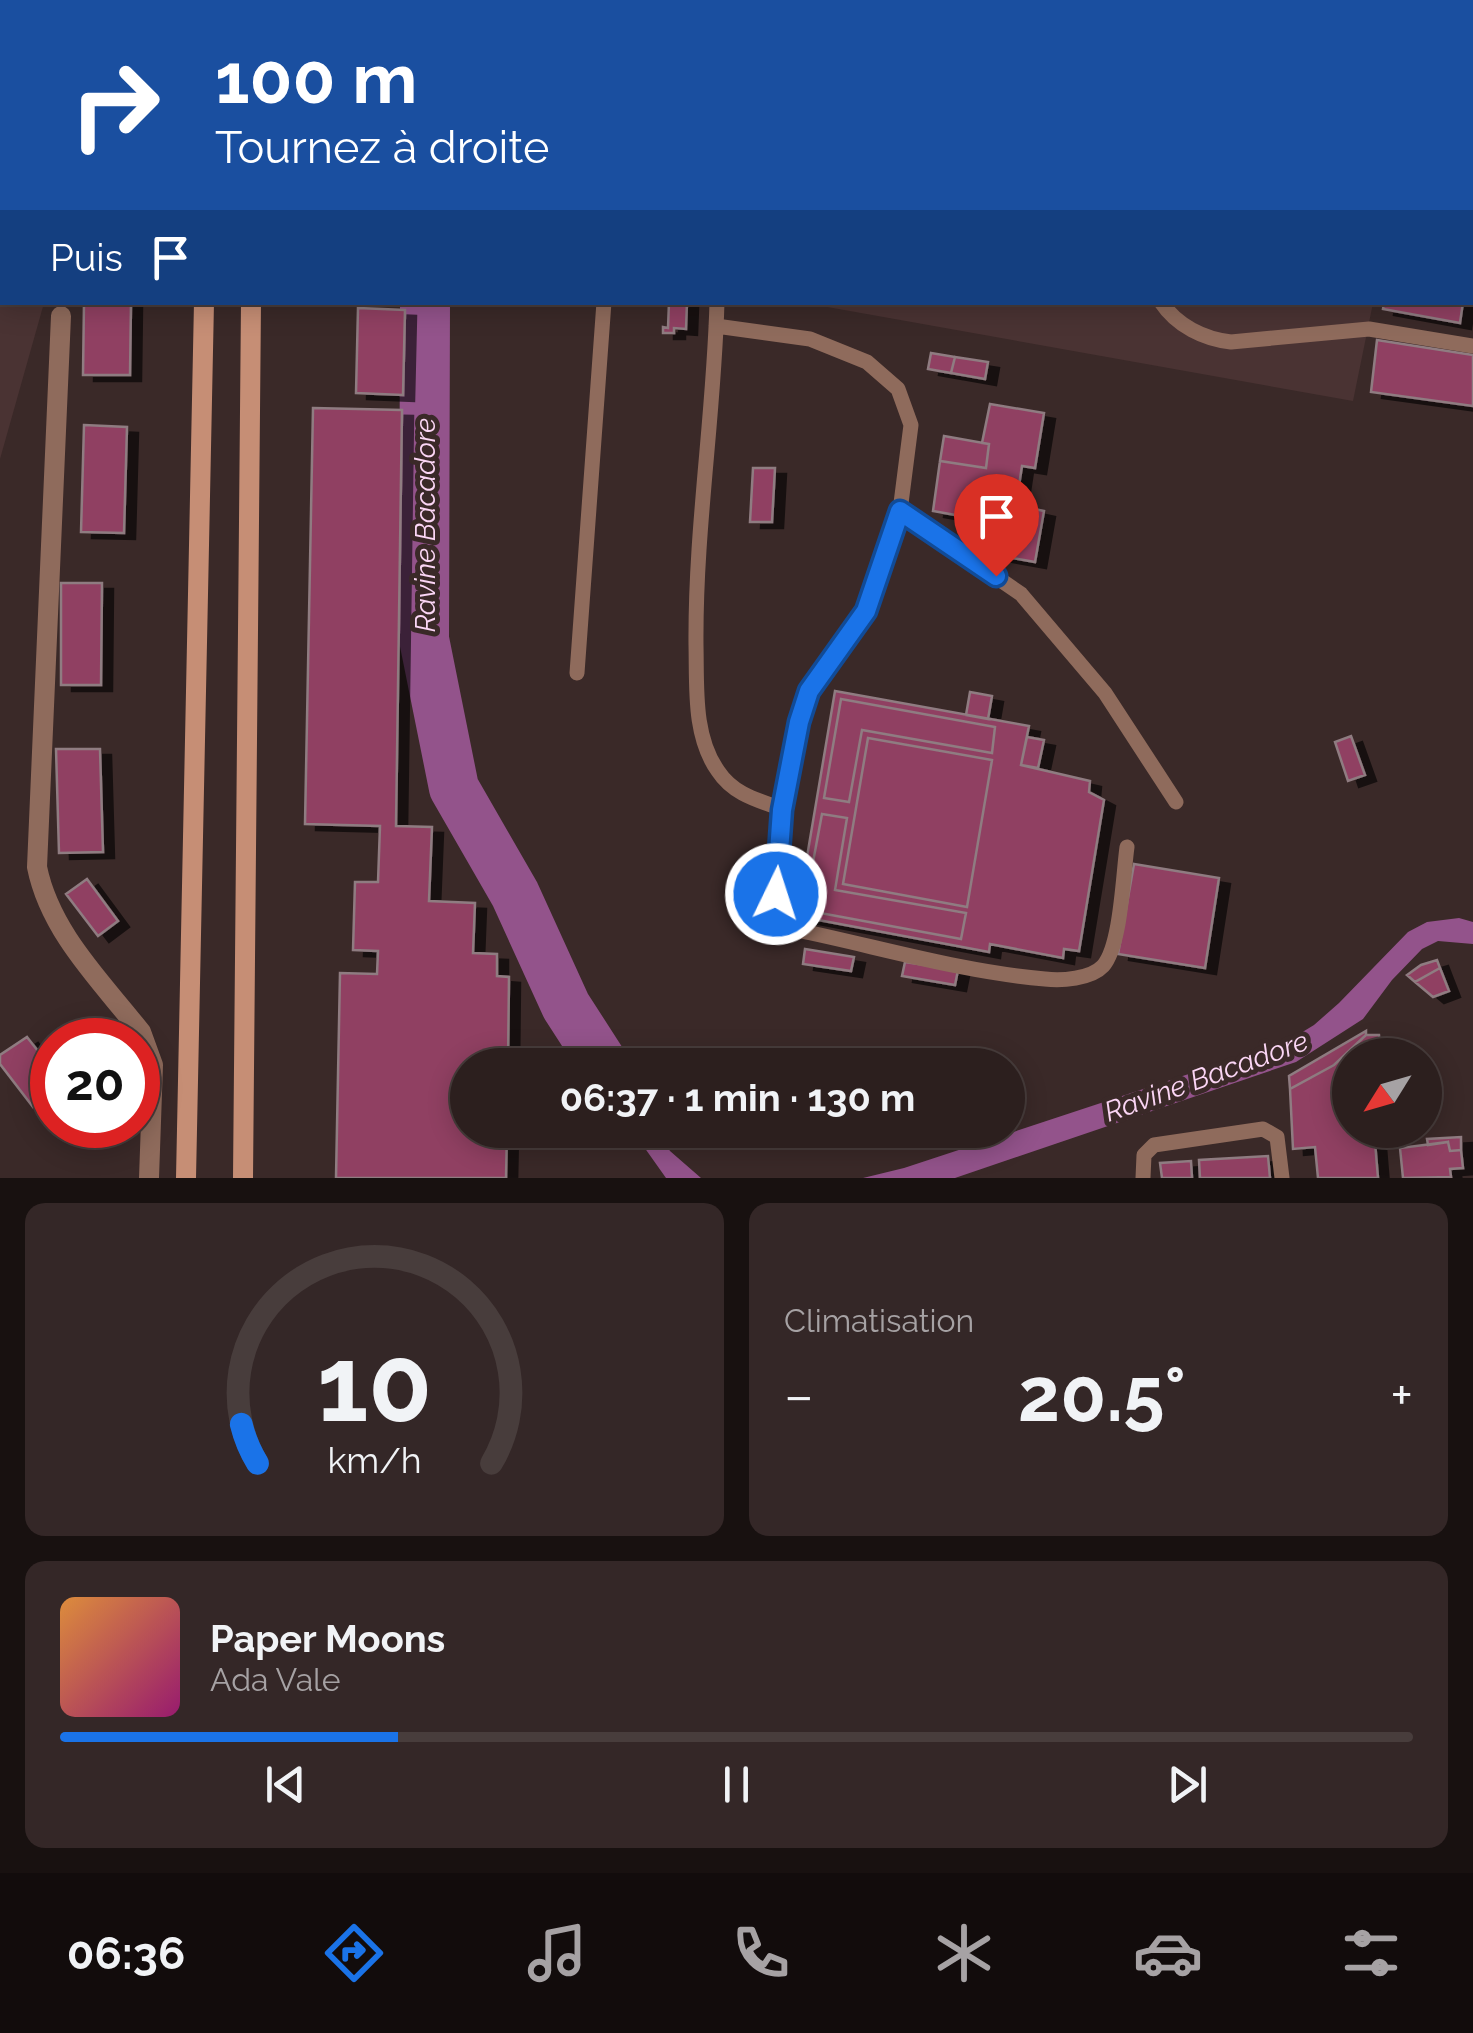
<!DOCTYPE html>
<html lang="fr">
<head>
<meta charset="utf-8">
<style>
  body { margin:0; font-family:Raleway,sans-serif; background:#342727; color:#f1f3f6; height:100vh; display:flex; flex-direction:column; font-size:38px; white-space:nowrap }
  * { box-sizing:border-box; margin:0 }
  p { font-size:32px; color:#a6a2a4 }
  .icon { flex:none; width:55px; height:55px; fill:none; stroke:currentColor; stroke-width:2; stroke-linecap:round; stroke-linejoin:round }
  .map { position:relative; height:1178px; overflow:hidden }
  .sheet { display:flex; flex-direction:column; gap:25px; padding:25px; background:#181110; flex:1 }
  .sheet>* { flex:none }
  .guide { position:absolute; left:0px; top:0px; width:1475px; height:305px; box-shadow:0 5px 25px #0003,0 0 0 2px #483d3c; background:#1a4fa0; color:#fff; overflow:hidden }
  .needle { width:65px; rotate:233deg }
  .fabs { position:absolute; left:1332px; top:1038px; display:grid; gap:20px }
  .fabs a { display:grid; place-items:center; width:110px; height:110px; border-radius:50%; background:#2c1f1e; box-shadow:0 5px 25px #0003,0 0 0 2px #483d3c; font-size:50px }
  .speed { position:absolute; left:30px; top:1018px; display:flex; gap:20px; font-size:50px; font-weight:700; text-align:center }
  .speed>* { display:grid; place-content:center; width:130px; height:130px; border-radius:50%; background:#2c1f1e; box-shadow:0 5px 25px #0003,0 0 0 2px #483d3c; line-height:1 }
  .speed .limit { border:15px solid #d22; background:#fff; color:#111 }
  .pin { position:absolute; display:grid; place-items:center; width:85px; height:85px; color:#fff; margin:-102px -42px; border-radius:50% 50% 50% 0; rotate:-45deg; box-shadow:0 0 10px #0007 }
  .pin .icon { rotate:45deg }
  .me { position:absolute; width:110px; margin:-55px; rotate:4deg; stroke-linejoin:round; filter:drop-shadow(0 0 8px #0008) }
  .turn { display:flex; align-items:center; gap:35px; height:210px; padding:0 50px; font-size:45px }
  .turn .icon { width:130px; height:130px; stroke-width:2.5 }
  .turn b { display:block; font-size:70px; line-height:85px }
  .then { display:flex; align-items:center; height:95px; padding:0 50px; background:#0003; gap:20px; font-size:38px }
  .big { font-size:75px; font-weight:700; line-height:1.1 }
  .sheet .widget { flex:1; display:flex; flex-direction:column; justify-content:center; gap:15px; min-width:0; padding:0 35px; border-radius:20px; background:#342727 }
  .sheet .dial { align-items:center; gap:0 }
  .dial svg { height:260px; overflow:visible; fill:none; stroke:#483d3c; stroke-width:7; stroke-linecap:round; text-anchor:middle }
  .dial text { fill:#f1f3f6; stroke:none }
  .song { display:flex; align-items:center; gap:30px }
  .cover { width:120px; height:120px; border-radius:15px; background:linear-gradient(135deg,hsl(30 70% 55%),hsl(320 70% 35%)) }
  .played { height:10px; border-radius:5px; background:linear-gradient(90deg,#1a73e8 25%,#483d3c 25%) }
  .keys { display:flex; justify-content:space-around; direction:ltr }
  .heat { display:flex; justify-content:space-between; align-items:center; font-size:55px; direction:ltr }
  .sheet .tiles { flex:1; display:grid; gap:25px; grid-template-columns:1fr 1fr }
  .widget:last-child { grid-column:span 2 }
  .trip { position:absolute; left:450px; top:1048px; width:575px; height:100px; border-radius:50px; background:#2c1f1e; box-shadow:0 5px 25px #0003,0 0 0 2px #483d3c; font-weight:700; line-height:100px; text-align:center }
  .dock { display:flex; height:160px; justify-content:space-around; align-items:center; background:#120c0c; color:#a6a2a4 }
  .dock .icon { width:70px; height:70px }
  .dock .current { color:#1a73e8 }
  .dock b { font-size:45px; color:#f1f3f6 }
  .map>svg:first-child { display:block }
  .built { fill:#4a3333 }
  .water { fill:#93538b }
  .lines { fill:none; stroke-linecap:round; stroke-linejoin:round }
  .river { stroke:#93538b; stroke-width:50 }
  .building { fill:#904162; stroke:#8f7b81; stroke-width:2.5; fill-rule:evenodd; filter:url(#shadow) }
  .lane { stroke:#8f6b5c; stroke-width:15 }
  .street { stroke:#8f6b5c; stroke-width:20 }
  .secondary { stroke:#c68e75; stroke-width:20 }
  .route-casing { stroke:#114b97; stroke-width:25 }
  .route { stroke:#1a73e8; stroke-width:18 }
  .labels { text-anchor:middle; stroke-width:10; stroke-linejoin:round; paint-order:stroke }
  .water-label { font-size:28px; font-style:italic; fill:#fbd6f5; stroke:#3a2928 }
</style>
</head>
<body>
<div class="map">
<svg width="1473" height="1178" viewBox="0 0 1473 1178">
  <defs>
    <filter id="shadow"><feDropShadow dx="11" dy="6" stdDeviation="0" flood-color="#0009"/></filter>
  </defs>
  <rect width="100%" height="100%" fill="#3a2928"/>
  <path class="built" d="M759,0H1432L759,2Z
    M0,67L2,302L44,303L0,459Z
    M805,303H1373L1353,401Z"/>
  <path class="water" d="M1459,918L1473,922V944L1438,941L1422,949L1392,980L1363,1019L1296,1062L955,1178H863L904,1168L1286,1042L1314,1025L1339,1003L1408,932L1427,922Z
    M632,1130H656L670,1151L701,1178H666Z"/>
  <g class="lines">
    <path class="river" d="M427,2V0
      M425,302L424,639L454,788L515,894L566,1006L604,1065"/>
  </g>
  <path class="building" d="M84,302H131L130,375H83Z
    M669,302H687L686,329L674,328V333H663V327L668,328Z
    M1384,302H1463L1460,323L1383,309Z
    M358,308L405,310L403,395L356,393Z
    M1377,340L1473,355V406L1371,392Z
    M931,353L955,357L951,373L928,369Z
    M955,357L988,362L985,379L951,373Z
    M990,404L1044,413L1035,468L1022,466L1016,505L1044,511L1035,562L985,553L988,528L983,520L933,511L940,461L986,468L989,444L982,443Z
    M313,408L402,410L396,826L432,827L429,901L475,903L473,953L497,954V976L509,977L508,1065H468V1130H507L506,1178H336L340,973L377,974L378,951L353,950L355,882H378L380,826L305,824Z
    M84,425L127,427L124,533L81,532Z
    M944,436L989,444L986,468L940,461Z
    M753,468H775L772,522H750Z
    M61,583H102L101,685H61Z
    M835,691L1029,726L1021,765L1090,781L1089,792L1104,800L1079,951L1064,949L1063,958L990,944L989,952L797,916ZM841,699L995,727L992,753L862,730L849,802L824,798ZM868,738L992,760L967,907L843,884ZM822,814L847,818L835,890L966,913L961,939L804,910Z
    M970,692L992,696L988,719L966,715Z
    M841,699L995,727L992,753L862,730L849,802L824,798Z
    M1351,736L1365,775L1348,781L1335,742Z
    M1027,737L1044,740L1038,768L1021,765Z
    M868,738L992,760L967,907L843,884Z
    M56,749H100L103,852L59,853Z
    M822,814L847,818L835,890L966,913L961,939L804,910Z
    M1134,864L1219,878L1205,968L1118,954Z
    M87,879L118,921L98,936L66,894Z
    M805,949L854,957L851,971L803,964Z
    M1437,960L1440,968L1415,982L1407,975L1421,965Z
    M905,962L958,970L955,985L902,976Z
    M1440,968L1449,991L1433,997L1415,982Z
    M1366,1031V1035L1334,1065L1290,1089L1289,1076Z
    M1366,1035H1379L1381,1054L1350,1055V1130H1374L1378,1178H1318L1315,1147L1293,1149L1290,1089L1334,1065Z
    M27,1037L52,1069V1093L33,1107L0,1064V1055Z
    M1461,1137V1150L1450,1151L1448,1142L1428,1145L1427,1139Z
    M1448,1142L1450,1151L1461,1150L1463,1168L1450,1169L1451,1177L1403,1178L1400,1148Z
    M1268,1156L1270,1178H1200L1199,1160Z
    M1191,1161L1192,1178H1162L1160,1163Z"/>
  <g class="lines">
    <path class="lane" d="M725,0V2
      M624,2V0
      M1169,2L1171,0
      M717,302C714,417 695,530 696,645C697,687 693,736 718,771C733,794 757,800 782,809
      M1161,302C1177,326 1204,339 1231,342L1369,329L1473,346
      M716,326L810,339L867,362L898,389L911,425L900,511L881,575L867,611L809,691L799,722L782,809L776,894L781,914L797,930C879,947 962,972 1045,979C1061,981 1091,979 1103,966C1121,946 1123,875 1127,847
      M900,511L1021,594L1105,693L1176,802
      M577,673L604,302
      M1143,1178L1144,1155L1154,1145L1263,1129L1277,1137L1282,1178"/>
    <path class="street" d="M61,316L37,867C50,932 101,981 141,1032L153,1065L149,1178"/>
    <path class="secondary" d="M210,2V0
      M258,2V0
      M186,1178L204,302
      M243,1178L251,302"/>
  </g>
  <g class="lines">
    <defs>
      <path id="route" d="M776,894L782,810L799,722L809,691L866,611L900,511L996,576"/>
    </defs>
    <use href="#route" class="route-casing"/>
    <use href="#route" class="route"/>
  </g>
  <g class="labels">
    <g class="water-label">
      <text transform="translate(425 525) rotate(-90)" y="10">Ravine Bacadore</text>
      <text transform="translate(1206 1076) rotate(-20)" y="10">Ravine Bacadore</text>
    </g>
  </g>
</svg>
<div class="fabs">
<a><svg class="needle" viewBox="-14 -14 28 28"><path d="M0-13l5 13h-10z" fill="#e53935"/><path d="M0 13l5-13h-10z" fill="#a6a2a4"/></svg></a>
</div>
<div class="speed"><div class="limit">20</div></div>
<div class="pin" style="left:996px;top:576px;background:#d93025"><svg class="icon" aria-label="arrive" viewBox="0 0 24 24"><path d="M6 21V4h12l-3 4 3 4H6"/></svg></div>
<svg class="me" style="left:776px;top:894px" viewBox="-20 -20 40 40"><circle r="17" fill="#1a73e8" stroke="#fff" stroke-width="3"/><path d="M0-11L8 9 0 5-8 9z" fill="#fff"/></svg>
<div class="trip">06:37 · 1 min · 130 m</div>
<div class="guide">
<div class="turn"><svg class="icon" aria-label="right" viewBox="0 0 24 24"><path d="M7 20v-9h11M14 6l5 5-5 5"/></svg><div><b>100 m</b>Tournez à droite</div></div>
<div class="then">Puis<svg class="icon" aria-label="arrive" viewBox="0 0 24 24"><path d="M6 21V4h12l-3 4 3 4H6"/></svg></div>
</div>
</div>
<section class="sheet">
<div class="tiles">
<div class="widget dial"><svg viewBox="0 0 100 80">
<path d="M14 69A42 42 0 1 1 86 69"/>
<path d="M14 69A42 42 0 0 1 9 57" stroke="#1a73e8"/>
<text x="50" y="56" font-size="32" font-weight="700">10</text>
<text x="50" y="72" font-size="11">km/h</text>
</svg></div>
<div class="widget"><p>Climatisation</p>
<div class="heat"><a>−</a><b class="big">20.5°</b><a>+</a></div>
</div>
<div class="widget">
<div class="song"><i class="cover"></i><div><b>Paper Moons</b><p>Ada Vale</p></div></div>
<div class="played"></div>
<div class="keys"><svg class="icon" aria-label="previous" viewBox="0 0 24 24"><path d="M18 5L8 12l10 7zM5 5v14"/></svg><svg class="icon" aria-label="pause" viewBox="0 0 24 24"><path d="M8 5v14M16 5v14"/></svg><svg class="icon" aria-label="next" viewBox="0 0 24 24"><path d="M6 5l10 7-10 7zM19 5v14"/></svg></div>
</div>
</div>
</section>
<nav class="dock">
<b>06:36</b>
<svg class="icon current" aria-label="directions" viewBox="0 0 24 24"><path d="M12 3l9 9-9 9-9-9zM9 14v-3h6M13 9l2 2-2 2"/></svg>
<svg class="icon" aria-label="music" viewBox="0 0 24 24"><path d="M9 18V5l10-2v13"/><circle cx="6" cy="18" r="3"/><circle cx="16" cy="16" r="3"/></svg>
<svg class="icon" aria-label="phone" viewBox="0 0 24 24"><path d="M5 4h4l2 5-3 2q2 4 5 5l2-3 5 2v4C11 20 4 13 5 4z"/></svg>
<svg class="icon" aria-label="climate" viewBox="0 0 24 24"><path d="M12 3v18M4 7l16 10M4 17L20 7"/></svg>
<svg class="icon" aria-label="car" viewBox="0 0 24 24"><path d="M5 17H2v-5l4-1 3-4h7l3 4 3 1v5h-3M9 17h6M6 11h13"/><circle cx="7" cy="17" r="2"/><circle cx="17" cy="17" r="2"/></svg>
<svg class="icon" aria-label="filters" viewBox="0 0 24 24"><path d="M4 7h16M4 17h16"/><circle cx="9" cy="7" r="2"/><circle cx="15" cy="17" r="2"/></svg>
</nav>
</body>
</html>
